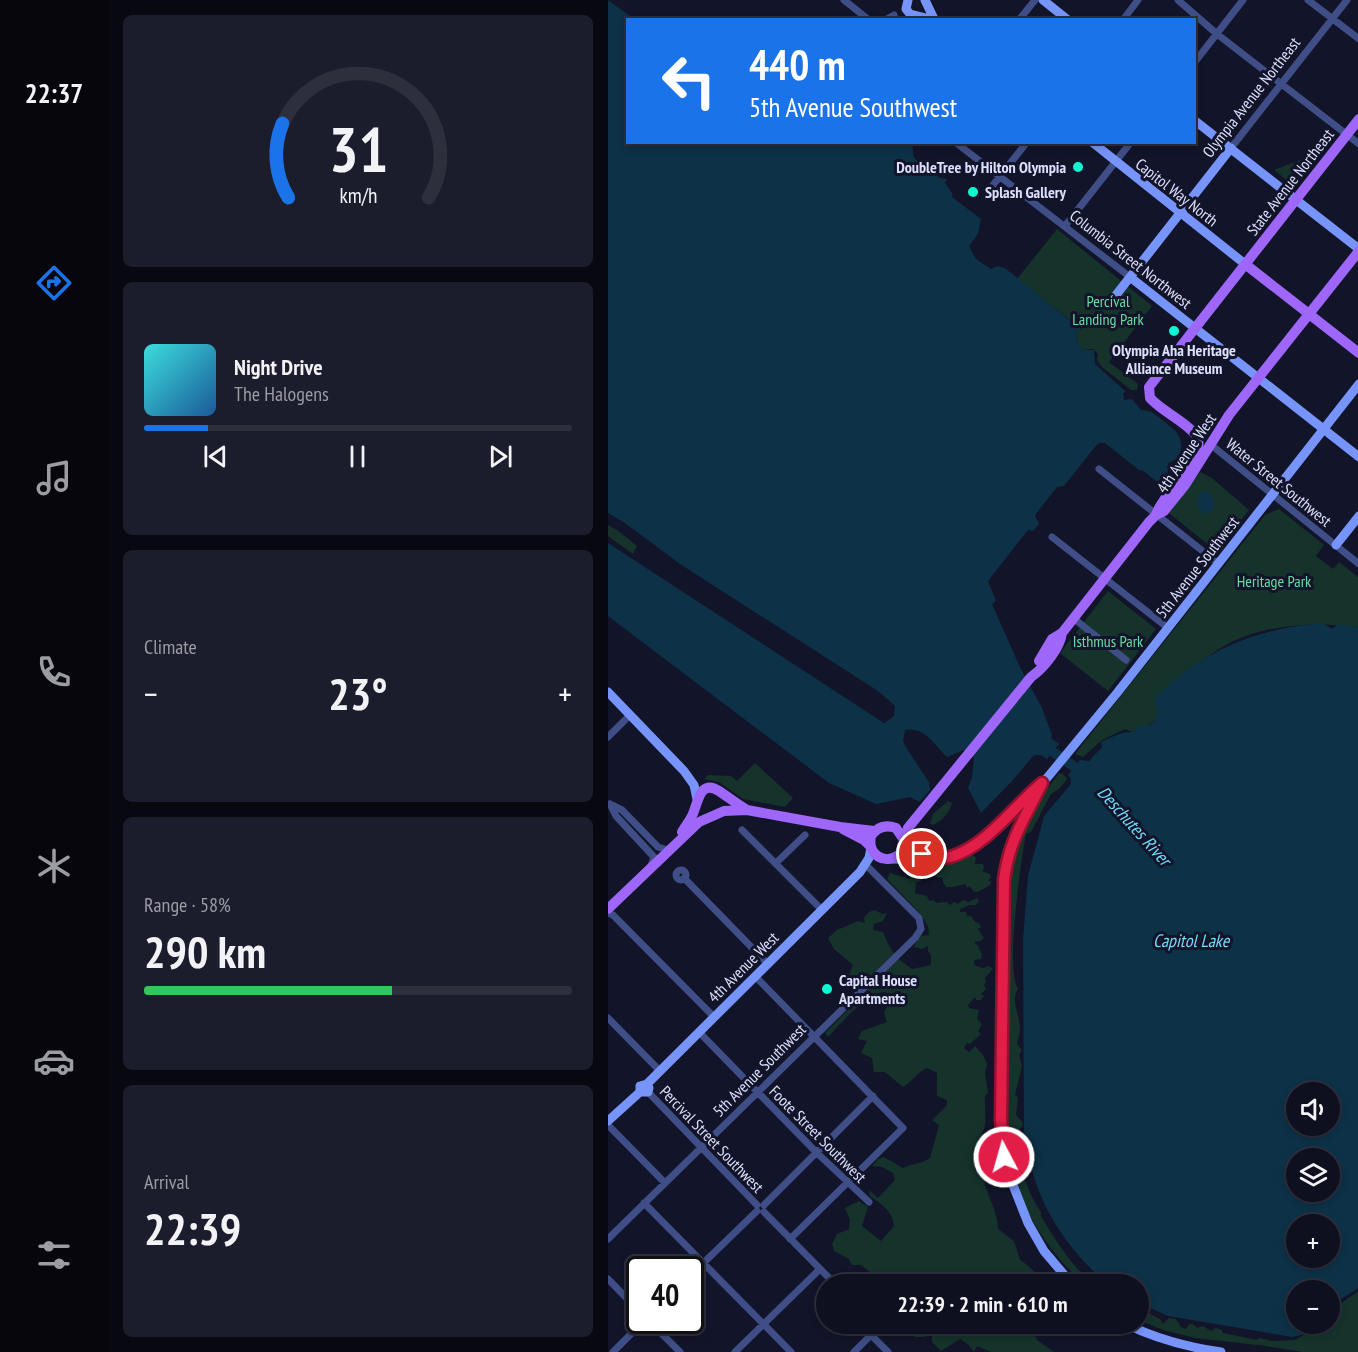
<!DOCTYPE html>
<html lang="en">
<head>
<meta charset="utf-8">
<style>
  body { margin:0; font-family:"PT Sans Narrow",sans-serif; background:#1c1d2c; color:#f1f3f6; height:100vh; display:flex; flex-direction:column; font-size:22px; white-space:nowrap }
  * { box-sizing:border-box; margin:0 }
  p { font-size:20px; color:#9b9ca4 }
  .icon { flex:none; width:33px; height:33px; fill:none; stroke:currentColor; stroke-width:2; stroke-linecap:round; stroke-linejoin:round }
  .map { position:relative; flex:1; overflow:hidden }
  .sheet { display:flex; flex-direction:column; gap:15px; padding:15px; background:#080811; width:500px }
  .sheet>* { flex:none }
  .banner { position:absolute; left:18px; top:18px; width:570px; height:126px; border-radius:0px; box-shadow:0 3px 9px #0003,0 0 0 2px #2e2f3d; background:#1a73e8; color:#fff; overflow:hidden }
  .tools { position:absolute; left:678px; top:1082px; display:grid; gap:12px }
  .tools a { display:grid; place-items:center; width:54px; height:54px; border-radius:50%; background:#0e0f1f; box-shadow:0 3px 9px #0003,0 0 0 2px #2e2f3d; font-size:30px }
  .speed { position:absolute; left:18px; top:1256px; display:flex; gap:12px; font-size:30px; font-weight:700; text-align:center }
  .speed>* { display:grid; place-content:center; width:78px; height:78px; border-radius:50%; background:#0e0f1f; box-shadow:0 3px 9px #0003,0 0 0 2px #2e2f3d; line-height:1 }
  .speed .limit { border:3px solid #111; border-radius:9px; background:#fff; color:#111 }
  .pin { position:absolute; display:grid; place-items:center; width:51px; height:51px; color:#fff; margin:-26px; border:3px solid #fff; border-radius:50%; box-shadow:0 2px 6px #0007 }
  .me { position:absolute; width:66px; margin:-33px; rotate:354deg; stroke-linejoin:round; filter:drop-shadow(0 0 4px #0008) }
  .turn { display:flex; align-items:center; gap:21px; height:126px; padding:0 24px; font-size:27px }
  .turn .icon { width:78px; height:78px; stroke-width:2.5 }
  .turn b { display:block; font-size:42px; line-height:51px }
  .big { font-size:45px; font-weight:600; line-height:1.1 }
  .sheet .tile { flex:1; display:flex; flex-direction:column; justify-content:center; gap:9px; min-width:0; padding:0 21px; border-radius:9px; background:#1c1d2c }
  .sheet .dial { align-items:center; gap:0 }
  .dial svg { height:156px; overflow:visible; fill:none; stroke:#2e2f3d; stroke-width:7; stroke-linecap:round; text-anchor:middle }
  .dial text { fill:#f1f3f6; stroke:none }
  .song { display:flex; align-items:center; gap:18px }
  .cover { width:72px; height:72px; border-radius:9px; background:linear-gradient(135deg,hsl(180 70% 55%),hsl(210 70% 35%)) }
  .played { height:6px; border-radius:3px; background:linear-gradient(90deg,#1a73e8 15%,#2e2f3d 15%) }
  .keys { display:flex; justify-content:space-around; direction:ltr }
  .heat { display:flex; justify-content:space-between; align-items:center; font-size:33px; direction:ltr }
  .charge { height:9px; border-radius:4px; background:linear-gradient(90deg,#34c759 58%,#2e2f3d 0) }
  .trip { position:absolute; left:208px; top:1274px; width:333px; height:60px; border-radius:30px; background:#0e0f1f; box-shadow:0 3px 9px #0003,0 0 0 2px #2e2f3d; font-weight:600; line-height:60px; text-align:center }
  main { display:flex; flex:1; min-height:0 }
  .tab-bar { display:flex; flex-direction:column; width:108px; justify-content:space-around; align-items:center; background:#06060c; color:#9b9ca4 }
  .tab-bar .icon { width:42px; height:42px }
  .tab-bar .selected { color:#1a73e8 }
  .tab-bar b { font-size:27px; color:#f1f3f6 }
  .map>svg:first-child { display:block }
  .green { fill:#15332b }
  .water { fill:#0d3147; fill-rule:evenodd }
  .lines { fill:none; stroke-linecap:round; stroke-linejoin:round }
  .river { stroke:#0d3147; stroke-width:10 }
  .street { stroke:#3f4e86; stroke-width:7 }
  .secondary { stroke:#7694fa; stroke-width:9 }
  .primary { stroke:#9e67f9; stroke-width:10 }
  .route-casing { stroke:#92132f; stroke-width:15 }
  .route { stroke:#e11d48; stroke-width:10 }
  .poi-dot { fill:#0ff6d3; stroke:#121429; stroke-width:2 }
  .labels { text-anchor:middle; stroke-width:6; stroke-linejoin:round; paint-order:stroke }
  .street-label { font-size:16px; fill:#dce0fe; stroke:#121429 }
  .poi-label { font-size:16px; font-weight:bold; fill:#dce0fe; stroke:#121429; text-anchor:start }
  .park-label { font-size:16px; fill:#69dca3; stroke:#121429 }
  .water-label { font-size:18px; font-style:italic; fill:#6edbf9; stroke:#121429 }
</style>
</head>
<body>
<main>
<nav class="tab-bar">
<b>22:37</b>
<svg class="icon selected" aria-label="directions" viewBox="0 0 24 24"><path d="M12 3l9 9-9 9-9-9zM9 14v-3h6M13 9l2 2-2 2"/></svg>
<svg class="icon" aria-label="music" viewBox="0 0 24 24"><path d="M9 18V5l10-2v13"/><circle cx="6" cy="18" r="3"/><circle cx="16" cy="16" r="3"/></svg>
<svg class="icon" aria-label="phone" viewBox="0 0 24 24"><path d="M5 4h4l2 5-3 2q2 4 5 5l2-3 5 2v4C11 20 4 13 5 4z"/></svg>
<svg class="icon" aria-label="climate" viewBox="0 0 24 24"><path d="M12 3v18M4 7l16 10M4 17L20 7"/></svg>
<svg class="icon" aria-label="car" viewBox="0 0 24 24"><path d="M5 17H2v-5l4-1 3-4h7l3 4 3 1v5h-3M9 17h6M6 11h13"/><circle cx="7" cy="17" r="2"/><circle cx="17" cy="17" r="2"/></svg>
<svg class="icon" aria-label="filters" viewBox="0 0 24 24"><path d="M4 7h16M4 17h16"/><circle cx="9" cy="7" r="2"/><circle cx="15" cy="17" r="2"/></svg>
</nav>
<section class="sheet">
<div class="tile dial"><svg viewBox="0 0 100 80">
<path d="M14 69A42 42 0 1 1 86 69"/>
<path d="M14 69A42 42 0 0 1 11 31" stroke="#1a73e8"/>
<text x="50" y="56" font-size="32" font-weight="700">31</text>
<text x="50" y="72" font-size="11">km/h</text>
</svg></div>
<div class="tile">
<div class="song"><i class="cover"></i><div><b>Night Drive</b><p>The Halogens</p></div></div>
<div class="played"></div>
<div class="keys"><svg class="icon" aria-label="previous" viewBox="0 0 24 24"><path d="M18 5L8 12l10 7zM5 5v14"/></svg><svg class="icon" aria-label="pause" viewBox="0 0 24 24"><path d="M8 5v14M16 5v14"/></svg><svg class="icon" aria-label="next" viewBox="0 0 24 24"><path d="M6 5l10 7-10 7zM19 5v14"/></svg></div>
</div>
<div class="tile"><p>Climate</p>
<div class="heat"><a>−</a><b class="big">23°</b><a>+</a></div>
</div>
<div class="tile"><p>Range · 58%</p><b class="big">290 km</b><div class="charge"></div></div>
<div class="tile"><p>Arrival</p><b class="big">22:39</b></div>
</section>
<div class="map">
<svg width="751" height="1352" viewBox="0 0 751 1352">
  <rect width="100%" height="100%" fill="#121429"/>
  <path class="green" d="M713,152L686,186L666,170Z
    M449,229L544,306L501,362L530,384L529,390H523L494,367L489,360L490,354L485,349L474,350L470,347L468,331L474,329L409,279Z
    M592,472L604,478L641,510L608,551L561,513Z
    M671,509L716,545L708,556L725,569L731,562L750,577V627C704,621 649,624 608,651C586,665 567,683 547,699C560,722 538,724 524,732L517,729L494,740L475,757L467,754L657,515Z
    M0,525L9,530L29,546L25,554L0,536Z
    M500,591L548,629L500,691L452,653Z
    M147,763L185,798L177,807L135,799L111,782L96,779L100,775L123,776L129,781Z
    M451,773L455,774L459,779L452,788L443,794L423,832L418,834C413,861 397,969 410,989C402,1001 412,1015 412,1029C412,1034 410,1039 409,1044L414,1050L411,1055L414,1066L407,1095L410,1097L408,1115L415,1123L414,1127L409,1131C410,1158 417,1190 433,1212V1216C444,1235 468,1274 488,1284H475C446,1256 420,1221 407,1182C395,1143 399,1099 399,1059C399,993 398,927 402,861C411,828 430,801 451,773Z
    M340,801L344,803C342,812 334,821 325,825L322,824L325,814Z
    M364,855L368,857L367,864H375L376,868L374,871L382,874L383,877L380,881H383V884C379,887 372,892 366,892L362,886L359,888L357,884L345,887H338L335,882V878L327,877L326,872L323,871L317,875L315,869L311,870L310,874L314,878L313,881L308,882L307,893L319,896L321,901L325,900L329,903L339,902L342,905L346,902L350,904L355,900L361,902L369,898L371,901L368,905H362L352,909V912H358L359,916H363L367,922L371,923L373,927L370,929L376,938L373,941L366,942L372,948L370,949L373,951L374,956L373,959L366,960V965L375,968L381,966L385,969L377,978L378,982L376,985L378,989L373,994L376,996L373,1000H368L367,997L360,1005L361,1008L371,1010L369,1019L374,1024L370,1031L373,1034L362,1044L359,1043L356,1048L361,1052L367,1046L375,1055L379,1064L377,1072L380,1093L377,1096C376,1108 380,1122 374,1134C378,1146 382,1147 373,1159L380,1165L377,1170L379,1178L376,1183C381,1197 390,1215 390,1229L406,1241L412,1260C420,1264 431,1277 437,1284L260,1283L262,1272L253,1265H244L241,1259L226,1251L224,1244L229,1234L241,1229L242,1220L237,1208L251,1201L260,1207L254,1226L273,1241L286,1226C284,1210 274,1205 262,1196L261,1190L270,1198L287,1180L285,1173L274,1167L264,1166L270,1159L276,1157L295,1168C305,1163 313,1164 322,1158L331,1125L324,1120L339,1105V1100L329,1096V1073L319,1068C308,1073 305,1081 295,1087L277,1072H266L264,1058L253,1053L259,1041L250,1039L254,1031L279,1022L276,1013L280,1003L278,992C258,992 234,1023 220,1037L217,1033L260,990L255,979L242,982L240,978L245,965L226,949L220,938L229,930L250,921L257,923L256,918L261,912L267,910L274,914L279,913L275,921L266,924L265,930L275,932C283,952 287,957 304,969L323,965V955L320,951V946L314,949L306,947L309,940L313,936L321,935L320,926L311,912L279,879L282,873L301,879L311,862H317L324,867L327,862L333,865L343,863L345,859L349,861Z
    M750,1292V1352H695L658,1346L587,1338L555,1330L531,1320V1308L552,1319L555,1324L561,1318L568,1319L573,1327L578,1329L581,1324H585L589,1328L595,1326L603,1331L608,1328L614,1330L615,1333L649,1340L651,1338L664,1341L687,1340L716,1323H722C722,1308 739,1299 750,1292Z
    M290,1323H425L420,1326L419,1332L428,1337L429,1340L446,1352H383L369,1346L366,1352L361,1345L352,1339L333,1351L324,1342V1334L316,1337H307L299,1326Z"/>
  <path class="water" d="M0,0L26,19L20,20V142L304,143L306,158L332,178L339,179L337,183L344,193V197L373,219L370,234L361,246L368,259L383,269L389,266L397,268L474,330L468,331L470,346H473L474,350H486L487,364L516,390L518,392L515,393L516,400L524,399L533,410C534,410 542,411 543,412C547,414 567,429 569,433C577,445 573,460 560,463V471L551,483L534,470H531L497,443H491L487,447L456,486L449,487L427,515L431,524L425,531L420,530L380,581L388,601L384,604L411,665L434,708L444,735L443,738L451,744L439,759L433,755H426L405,780L373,813L360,788L364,777L366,758L356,750L339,757C327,745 316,726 297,730L295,741L297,746L321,782L322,790L312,802L302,797L268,804L221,783L0,616V543L276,723L286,716L287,706L270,691L72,564L17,523L0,513Z
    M593,492H600L605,498L606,507L599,514L594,513C588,506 588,499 593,492Z
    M706,624H716L724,629L730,624L750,627L751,1288L728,1302L722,1314V1290H688V1323H716L703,1333L684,1337L560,1316L531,1303V1284H501L497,1282C450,1240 424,1194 416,1131L415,940L420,876L436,816L463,784V779L460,775L472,760L481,761L494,747L493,742C500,738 516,731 524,732C527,730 529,728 532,727C543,723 546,726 550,712L546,699C591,653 643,630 706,624ZM688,1092H722V1125H688ZM688,1158H722V1191H688ZM688,1224H722V1257H688Z"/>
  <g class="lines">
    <path class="river" d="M445,752L477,774"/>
    <path class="street" d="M236,0L261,20
      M570,0L609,34L751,144
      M700,0L751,39
      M277,20L286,15
      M411,20L427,0
      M515,20L530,0
      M586,63L635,0
      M347,142L522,277
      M623,148L739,0
      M382,189L419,142
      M457,226L523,142
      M602,444L751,564
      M491,469L611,564
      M444,537L560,628
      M465,618L518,660
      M0,737L22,715
      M2,804L8,816L46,857L43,866
      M2,804L14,810L50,847L60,850
      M134,830L214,910
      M168,863L197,835
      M68 875a5 5 0 1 1 10 0a5 5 0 1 1-10 0Z
      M76,878L160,964
      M0,913L5,915L106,1017
      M147,976L295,1128L182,1239
      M0,1018L52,1071
      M91,1032L208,1152L261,1202
      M40,1092L149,1205
      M0,1125L57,1183
      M36,1203L183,1352
      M156,1205L265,1096
      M156,1212L227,1284
      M0,1239L307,938L313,929L311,918L261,868
      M82,1276L149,1211
      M0,1279L32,1312
      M40,1320L72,1352
      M263,1335L280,1352
      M5,1352L37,1320
      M127,1352L212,1269
      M246,1352L270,1328L265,1323"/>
    <path class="secondary" d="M300,0L298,9L302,14L326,20
      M317,0L326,19
      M435,0L460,20
      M586,120L751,249
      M484,142L637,264
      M522,277L751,457
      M508,295L623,148
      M728,545L751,516
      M0,692L76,771L86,785L89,799
      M433,786L406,837L399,858L396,880L393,1004L394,1139L401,1175L420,1223L436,1251L464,1284
      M296,841L308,852L326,856
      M284,859L330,860L360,849L377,837L413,801L439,778L509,693L751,384
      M39,1084L252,872L261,858L263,848
      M0,1121L32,1092H40L41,1088L39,1084L32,1086V1092
      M516,1323C548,1339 578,1347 613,1352"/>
    <path class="primary" d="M637,264L751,353
      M548,515C554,493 604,454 587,434C575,420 555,412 542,398L541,387L751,119
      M431,661L444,639L454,633
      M235,829L256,840L263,847
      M74,832C78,825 84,818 86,811C90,801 93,779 111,791C120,797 129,804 139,810
      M296,840L288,828C277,824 269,827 263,836C259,855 277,866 292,854L300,828L423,677C436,668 452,648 454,633L541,522L548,515L556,511L577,485L621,415L751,251
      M0,909L91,822L116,811L139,810L232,827L266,831"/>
  </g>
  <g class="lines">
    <defs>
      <path id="route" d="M314,854C323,856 334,859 342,857C378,847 406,806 434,783C417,818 401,840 396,880L393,1120L396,1157"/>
    </defs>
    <use href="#route" class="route-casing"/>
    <use href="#route" class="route"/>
  </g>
  <g class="poi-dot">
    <circle cx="470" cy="167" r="6"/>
    <circle cx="365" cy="192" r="6"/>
    <circle cx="566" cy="331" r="6"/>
    <circle cx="219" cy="989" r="6"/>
  </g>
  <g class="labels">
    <g class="street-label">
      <text transform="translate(643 97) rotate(-52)" y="6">Olympia Avenue Northeast</text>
      <text transform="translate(682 182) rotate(-52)" y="6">State Avenue Northeast</text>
      <text transform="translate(569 192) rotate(38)" y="6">Capitol Way North</text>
      <text transform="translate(523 259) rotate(38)" y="6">Columbia Street Northwest</text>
      <text transform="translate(578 453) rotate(-56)" y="6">4th Avenue West</text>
      <text transform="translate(671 482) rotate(39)" y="6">Water Street Southwest</text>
      <text transform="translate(589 567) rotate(-52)" y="6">5th Avenue Southwest</text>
      <text transform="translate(135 967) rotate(-45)" y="6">4th Avenue West</text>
      <text transform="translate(151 1070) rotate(-45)" y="6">5th Avenue Southwest</text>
      <text transform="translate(210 1134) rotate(45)" y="6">Foote Street Southwest</text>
      <text transform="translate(104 1139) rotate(46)" y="6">Percival Street Southwest</text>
    </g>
    <g class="poi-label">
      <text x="458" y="173" text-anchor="end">DoubleTree by Hilton Olympia</text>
      <text x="377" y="198">Splash Gallery</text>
      <text x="566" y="356" text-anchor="middle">Olympia Aha Heritage<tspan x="566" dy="18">Alliance Museum</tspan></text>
      <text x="231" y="986">Capital House<tspan x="231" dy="18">Apartments</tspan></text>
    </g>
    <g class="park-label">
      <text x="500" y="307">Percival<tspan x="500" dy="18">Landing Park</tspan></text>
      <text x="666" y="587">Heritage Park</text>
      <text x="500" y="647">Isthmus Park</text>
    </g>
    <g class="water-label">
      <text transform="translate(526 826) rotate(48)" y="6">Deschutes River</text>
      <text x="583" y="947">Capitol Lake</text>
    </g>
  </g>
</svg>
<div class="tools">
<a><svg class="icon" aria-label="sound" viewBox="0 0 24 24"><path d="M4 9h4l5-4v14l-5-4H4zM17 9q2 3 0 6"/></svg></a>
<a><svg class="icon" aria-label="layers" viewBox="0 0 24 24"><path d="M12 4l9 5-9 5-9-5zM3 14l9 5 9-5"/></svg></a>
<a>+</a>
<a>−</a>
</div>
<div class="speed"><div class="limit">40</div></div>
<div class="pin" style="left:314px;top:854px;background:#d93025"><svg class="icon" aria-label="arrive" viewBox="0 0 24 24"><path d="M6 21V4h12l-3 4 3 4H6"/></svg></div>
<svg class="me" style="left:396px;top:1157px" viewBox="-20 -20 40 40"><circle r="17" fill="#e11d48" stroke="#fff" stroke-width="3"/><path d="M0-11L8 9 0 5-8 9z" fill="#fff"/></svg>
<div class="trip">22:39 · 2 min · 610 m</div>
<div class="banner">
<div class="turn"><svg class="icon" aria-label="left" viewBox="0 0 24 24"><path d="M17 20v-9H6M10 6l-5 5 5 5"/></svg><div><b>440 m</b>5th Avenue Southwest</div></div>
</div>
</div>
</main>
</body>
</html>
